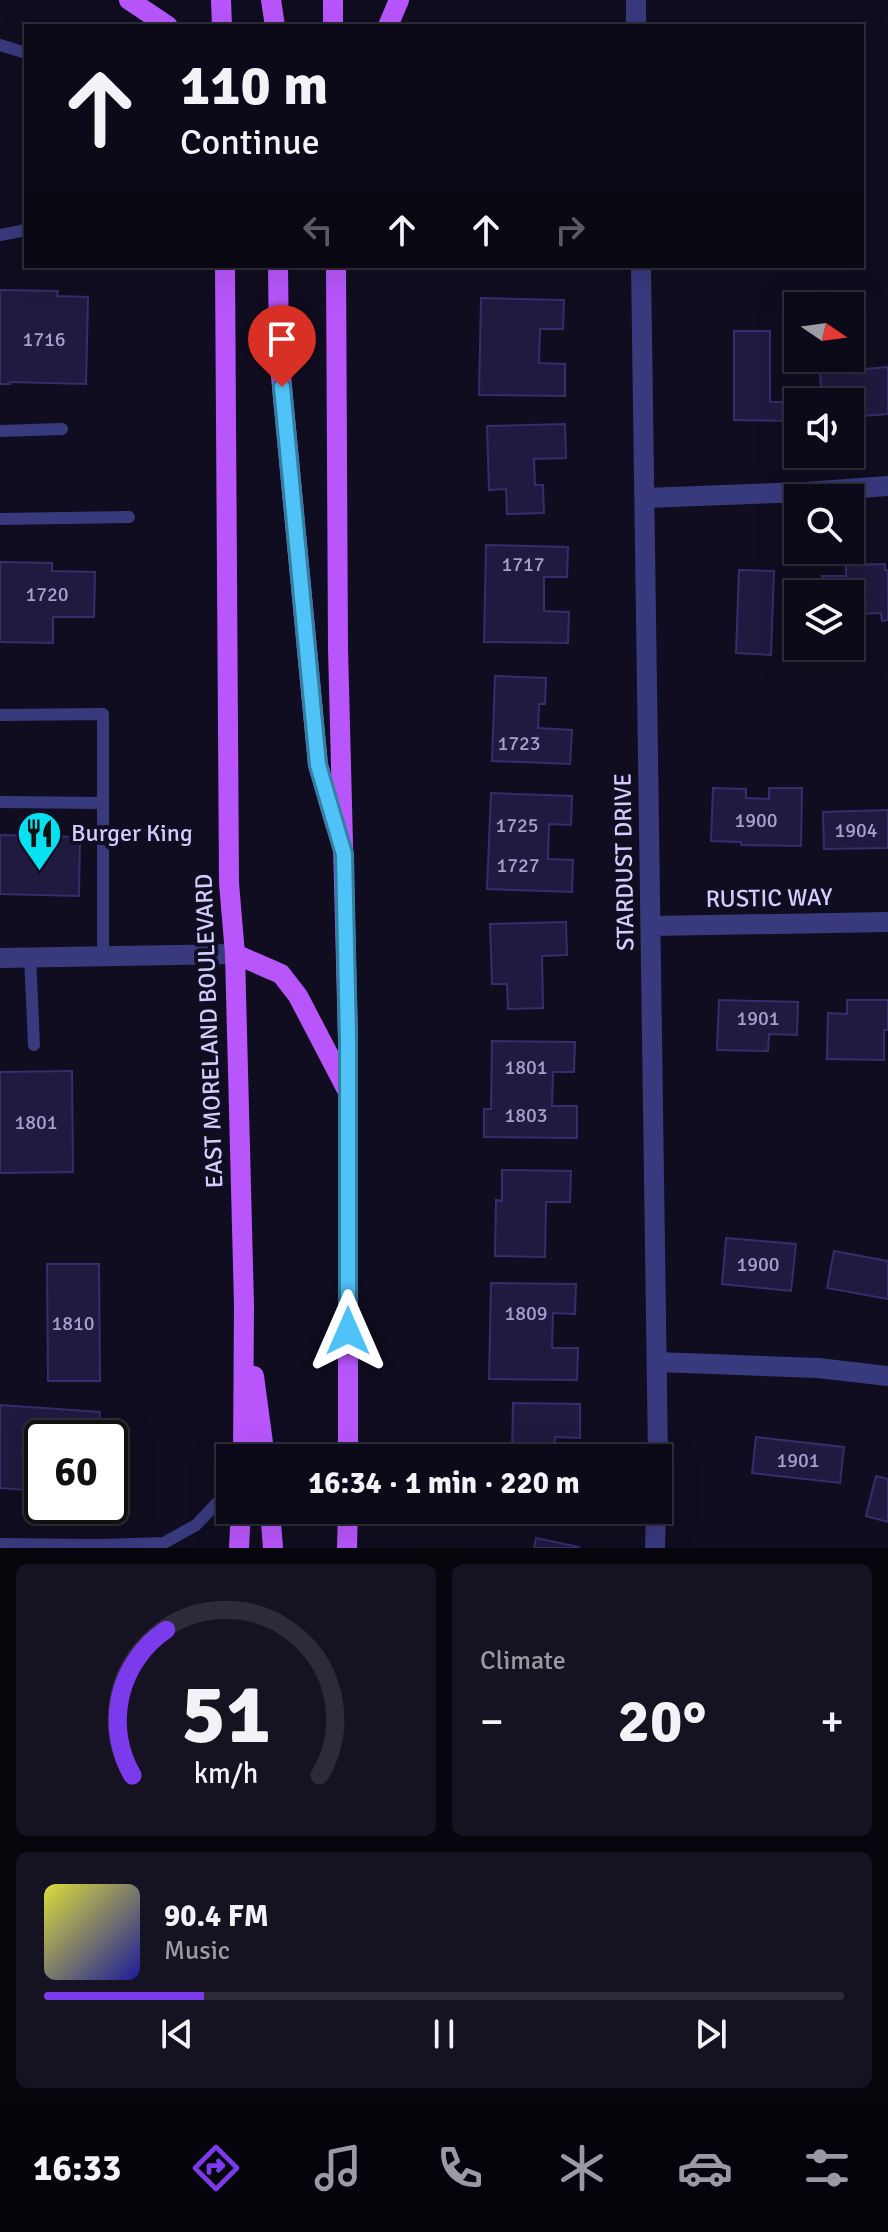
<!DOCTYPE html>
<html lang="en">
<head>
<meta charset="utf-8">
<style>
  body { margin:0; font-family:Signika,sans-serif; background:#151321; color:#f1f3f6; height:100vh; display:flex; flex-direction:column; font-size:30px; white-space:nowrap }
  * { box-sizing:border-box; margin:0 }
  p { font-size:26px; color:#9a9aa2 }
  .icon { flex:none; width:44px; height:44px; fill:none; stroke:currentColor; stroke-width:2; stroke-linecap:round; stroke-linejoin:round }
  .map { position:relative; height:1548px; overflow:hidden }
  .drawer { display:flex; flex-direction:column; gap:16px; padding:16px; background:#07060d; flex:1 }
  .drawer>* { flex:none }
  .hud { position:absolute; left:24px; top:24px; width:840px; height:244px; border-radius:0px; box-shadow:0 8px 32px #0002,0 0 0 2px #2c2b37; background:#0c0a18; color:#f1f3f6; overflow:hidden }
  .needle { width:52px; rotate:103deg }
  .tools { position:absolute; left:784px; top:292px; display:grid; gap:16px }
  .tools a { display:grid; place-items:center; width:80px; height:80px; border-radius:0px; background:#0c0a18; box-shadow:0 8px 32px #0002,0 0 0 2px #2c2b37; font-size:40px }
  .speed { position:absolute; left:24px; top:1420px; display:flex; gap:16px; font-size:40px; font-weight:700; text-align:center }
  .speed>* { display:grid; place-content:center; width:104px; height:104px; border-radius:50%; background:#0c0a18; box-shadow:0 8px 32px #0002,0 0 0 2px #2c2b37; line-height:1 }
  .speed .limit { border:4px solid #111; border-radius:12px; background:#fff; color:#111 }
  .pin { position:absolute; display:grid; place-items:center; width:68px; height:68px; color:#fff; margin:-82px -34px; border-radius:50% 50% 50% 0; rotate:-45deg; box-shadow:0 0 8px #0007 }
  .pin .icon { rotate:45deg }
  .me { position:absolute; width:88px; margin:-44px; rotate:0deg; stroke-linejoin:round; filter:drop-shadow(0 0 6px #0008) }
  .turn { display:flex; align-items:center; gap:28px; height:168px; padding:0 24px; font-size:36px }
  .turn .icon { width:104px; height:104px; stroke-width:2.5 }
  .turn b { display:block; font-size:56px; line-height:68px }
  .lanes { display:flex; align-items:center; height:76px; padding:0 24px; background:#0003; justify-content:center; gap:40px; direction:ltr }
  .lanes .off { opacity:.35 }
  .big { font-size:60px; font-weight:800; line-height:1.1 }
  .drawer .tile { flex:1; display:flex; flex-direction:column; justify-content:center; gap:12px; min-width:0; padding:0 28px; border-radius:12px; background:#151321 }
  .drawer .dial { align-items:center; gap:0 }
  .dial svg { height:208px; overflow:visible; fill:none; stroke:#2c2b37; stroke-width:7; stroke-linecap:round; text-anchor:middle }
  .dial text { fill:#f1f3f6; stroke:none }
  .song { display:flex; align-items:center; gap:24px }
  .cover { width:96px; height:96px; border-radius:12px; background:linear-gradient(135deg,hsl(60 70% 55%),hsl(240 70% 35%)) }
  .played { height:8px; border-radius:4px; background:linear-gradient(90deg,#7c3aed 20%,#2c2b37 20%) }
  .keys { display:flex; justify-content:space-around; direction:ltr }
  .heat { display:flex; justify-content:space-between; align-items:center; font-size:44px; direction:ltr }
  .drawer .tiles { flex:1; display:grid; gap:16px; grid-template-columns:1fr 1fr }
  .tile:last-child { grid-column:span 2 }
  .trip { position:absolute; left:216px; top:1444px; width:456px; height:80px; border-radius:0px; background:#0c0a18; box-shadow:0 8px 32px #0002,0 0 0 2px #2c2b37; font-weight:800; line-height:80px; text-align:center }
  .tabs { display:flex; height:128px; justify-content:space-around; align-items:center; background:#05040a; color:#9a9aa2 }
  .tabs .icon { width:56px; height:56px }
  .tabs .active { color:#7c3aed }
  .tabs b { font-size:36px; color:#f1f3f6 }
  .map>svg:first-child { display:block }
  .building { fill:#201a40; stroke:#372c6c; stroke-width:2 }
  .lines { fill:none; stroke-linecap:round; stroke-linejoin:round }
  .lane { stroke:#39397e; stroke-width:12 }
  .street { stroke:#39397e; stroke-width:20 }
  .primary { stroke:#b856fb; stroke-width:20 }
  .route-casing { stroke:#337fa1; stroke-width:20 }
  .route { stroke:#4fc3f7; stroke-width:14 }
  .labels { text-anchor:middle; stroke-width:8; stroke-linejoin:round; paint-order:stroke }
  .number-label { font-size:20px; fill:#a5a0ce }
  .poi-label { font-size:24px; fill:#d1cdfe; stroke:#100d20; text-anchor:start }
  .street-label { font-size:24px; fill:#d1cdfe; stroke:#100d20 }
</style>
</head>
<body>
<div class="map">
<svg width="888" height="1548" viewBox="0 0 888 1548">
  <rect width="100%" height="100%" fill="#100d20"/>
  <path class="building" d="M0,290L58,291L57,296L88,297L86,384L10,382V384H0Z
    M481,298L564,300L563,329H540L539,363L565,364V396L479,395Z
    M734,331H770V402H792V421L734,420Z
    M888,367V414L850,417V402H822L820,373Z
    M565,424L566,458L534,459L535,485H543L544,513L507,514L506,489L489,490L487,426Z
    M486,545L568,547L567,577H544V611L569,612L568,643L484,642Z
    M0,562L52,563V571L95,572L94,617H53V643L0,642Z
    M885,564V570H888V620L882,621L881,613L850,614V594H822V576H846V565Z
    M739,570L774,571L771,655L736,653Z
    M495,676L546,678L545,704H539L538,728L572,730L570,764L492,761Z
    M713,788L746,789V798L769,799V788H802L801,846L741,845V842L711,841Z
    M491,793L572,796L571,825L549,824L548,859L573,860L572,892L487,889Z
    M888,810V848L824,849L823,812Z
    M0,835L80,837L79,896L0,894Z
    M566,922L567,955L542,956L543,1008L508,1009L507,984H492L490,924Z
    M719,1000L798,1002L797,1035L769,1034L768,1051L717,1050Z
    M847,1000H888V1030H884V1060L827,1059L828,1013L847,1014Z
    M492,1041L575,1042L574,1072H553L552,1106H577V1138L484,1137V1109H491Z
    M72,1071L73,1172L0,1173V1072Z
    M502,1170L571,1171L570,1202H546L545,1257L495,1256L496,1200L502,1201Z
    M726,1238L796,1244L791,1291L722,1284Z
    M834,1251L888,1261V1299L827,1288Z
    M47,1264H99L100,1381H48Z
    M491,1283L576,1284L575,1314L553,1313L552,1348H578L577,1380L489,1379Z
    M513,1403L580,1404V1438L555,1437L554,1458H512Z
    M0,1405L100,1412L98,1438H42V1491L0,1488Z
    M756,1437L844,1447L840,1483L752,1473Z
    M876,1476L888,1479V1522L866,1516Z
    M536,1538L579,1547V1548H534Z"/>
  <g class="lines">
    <path class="lane" d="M0,45L26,53
      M0,235L26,230
      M0,431L62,429
      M0,519L129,517
      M0,715L103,714V955
      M0,802L103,803
      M30,957L34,1045
      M0,1544L100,1545L164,1543L196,1525L230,1489"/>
    <path class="street" d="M636,0V26
      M641,266L658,1458
      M645,498L805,492L888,486
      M651,926L888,922
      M0,958L235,954
      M658,1362L818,1368L888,1376
      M655,1548L656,1510"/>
    <path class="primary" d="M129,0L168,26
      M221,0L222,26
      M271,0L275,26
      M333,0V26
      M388,26L399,0
      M225,266L229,883L235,954L244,1305L243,1458
      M278,266L279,355L318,765L336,827
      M336,266L338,648L348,1040V1458
      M235,954L281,974L298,996L346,1088
      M254,1376L265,1458
      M270,1510L273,1548
      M239,1548L241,1510
      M347,1548L348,1510"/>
  </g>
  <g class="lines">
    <defs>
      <path id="route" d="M282,387L318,765L344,854L348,1040V1331"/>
    </defs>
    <use href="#route" class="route-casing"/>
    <use href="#route" class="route"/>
  </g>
  <defs>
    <symbol id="restaurant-pin" viewBox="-11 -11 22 30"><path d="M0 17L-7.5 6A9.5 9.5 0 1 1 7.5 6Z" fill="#05e1f1" stroke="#100d20"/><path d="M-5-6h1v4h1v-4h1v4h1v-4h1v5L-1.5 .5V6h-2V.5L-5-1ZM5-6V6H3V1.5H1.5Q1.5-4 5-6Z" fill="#111"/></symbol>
  </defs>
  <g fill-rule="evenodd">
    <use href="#restaurant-pin" x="14" y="808" width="51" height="69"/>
  </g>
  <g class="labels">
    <g class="number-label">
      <text x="44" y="346">1716</text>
      <text x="523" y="571">1717</text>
      <text x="47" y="601">1720</text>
      <text x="519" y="750">1723</text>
      <text x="756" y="827">1900</text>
      <text x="517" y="832">1725</text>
      <text x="856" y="837">1904</text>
      <text x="518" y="872">1727</text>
      <text x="758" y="1025">1901</text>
      <text x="526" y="1074">1801</text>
      <text x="526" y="1122">1803</text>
      <text x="36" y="1129">1801</text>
      <text x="758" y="1271">1900</text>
      <text x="526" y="1320">1809</text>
      <text x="73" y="1330">1810</text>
      <text x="798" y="1467">1901</text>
    </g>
    <g class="poi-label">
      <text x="71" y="841">Burger King</text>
    </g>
    <g class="street-label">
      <text transform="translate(624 862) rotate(-91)" y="8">STARDUST DRIVE</text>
      <text transform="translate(769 898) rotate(-1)" y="8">RUSTIC WAY</text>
      <text transform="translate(209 1031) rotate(-92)" y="8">EAST MORELAND BOULEVARD</text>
    </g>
  </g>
</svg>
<div class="tools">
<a><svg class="needle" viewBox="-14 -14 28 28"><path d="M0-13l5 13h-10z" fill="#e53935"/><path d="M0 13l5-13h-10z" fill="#9a9aa2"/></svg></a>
<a><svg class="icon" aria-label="sound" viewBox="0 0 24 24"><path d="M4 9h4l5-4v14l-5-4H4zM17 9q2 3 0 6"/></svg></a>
<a><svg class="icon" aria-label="search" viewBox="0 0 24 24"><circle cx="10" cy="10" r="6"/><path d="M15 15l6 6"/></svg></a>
<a><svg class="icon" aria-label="layers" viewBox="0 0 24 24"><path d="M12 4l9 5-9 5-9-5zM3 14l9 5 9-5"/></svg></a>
</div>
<div class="speed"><div class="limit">60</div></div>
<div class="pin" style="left:282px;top:387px;background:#d93025"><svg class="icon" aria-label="arrive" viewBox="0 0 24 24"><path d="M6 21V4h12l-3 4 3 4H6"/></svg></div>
<svg class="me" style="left:348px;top:1331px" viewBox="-20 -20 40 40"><path d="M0-17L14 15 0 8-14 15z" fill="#4fc3f7" stroke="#fff" stroke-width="4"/></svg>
<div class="trip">16:34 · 1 min · 220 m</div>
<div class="hud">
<div class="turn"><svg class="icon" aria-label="ahead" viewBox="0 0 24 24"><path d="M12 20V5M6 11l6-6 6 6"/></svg><div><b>110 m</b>Continue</div></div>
<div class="lanes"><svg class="icon off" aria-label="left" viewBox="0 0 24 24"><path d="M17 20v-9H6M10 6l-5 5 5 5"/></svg><svg class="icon" aria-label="ahead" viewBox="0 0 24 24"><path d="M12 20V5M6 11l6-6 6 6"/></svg><svg class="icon" aria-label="ahead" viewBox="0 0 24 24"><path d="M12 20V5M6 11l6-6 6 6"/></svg><svg class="icon off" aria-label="right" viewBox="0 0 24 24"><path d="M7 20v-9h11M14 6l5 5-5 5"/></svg></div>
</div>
</div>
<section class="drawer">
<div class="tiles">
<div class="tile dial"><svg viewBox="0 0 100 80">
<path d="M14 69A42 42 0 1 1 86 69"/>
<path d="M14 69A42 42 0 0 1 27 13" stroke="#7c3aed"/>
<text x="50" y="56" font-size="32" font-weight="700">51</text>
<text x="50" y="72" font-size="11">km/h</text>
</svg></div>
<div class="tile"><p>Climate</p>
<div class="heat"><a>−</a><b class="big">20°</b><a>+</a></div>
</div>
<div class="tile">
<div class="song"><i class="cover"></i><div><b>90.4 FM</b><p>Music</p></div></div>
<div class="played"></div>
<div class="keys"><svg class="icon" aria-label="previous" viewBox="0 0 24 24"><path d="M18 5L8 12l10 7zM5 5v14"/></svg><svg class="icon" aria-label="pause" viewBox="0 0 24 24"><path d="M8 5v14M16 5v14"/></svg><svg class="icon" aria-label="next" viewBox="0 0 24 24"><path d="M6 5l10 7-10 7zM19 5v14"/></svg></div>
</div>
</div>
</section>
<nav class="tabs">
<b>16:33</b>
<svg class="icon active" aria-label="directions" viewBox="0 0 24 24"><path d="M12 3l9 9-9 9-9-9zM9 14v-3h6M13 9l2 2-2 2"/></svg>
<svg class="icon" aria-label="music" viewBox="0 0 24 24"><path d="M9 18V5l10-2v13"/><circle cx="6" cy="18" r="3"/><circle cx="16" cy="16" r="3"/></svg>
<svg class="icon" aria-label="phone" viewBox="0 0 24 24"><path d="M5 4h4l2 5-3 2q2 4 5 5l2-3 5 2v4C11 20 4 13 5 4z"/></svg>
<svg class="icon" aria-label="climate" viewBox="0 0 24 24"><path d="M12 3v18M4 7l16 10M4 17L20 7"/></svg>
<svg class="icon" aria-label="car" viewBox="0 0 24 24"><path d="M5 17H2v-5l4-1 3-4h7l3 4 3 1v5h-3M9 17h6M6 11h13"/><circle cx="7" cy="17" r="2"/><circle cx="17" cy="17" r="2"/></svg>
<svg class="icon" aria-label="filters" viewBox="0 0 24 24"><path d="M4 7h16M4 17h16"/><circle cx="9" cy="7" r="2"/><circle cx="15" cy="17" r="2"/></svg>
</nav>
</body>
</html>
